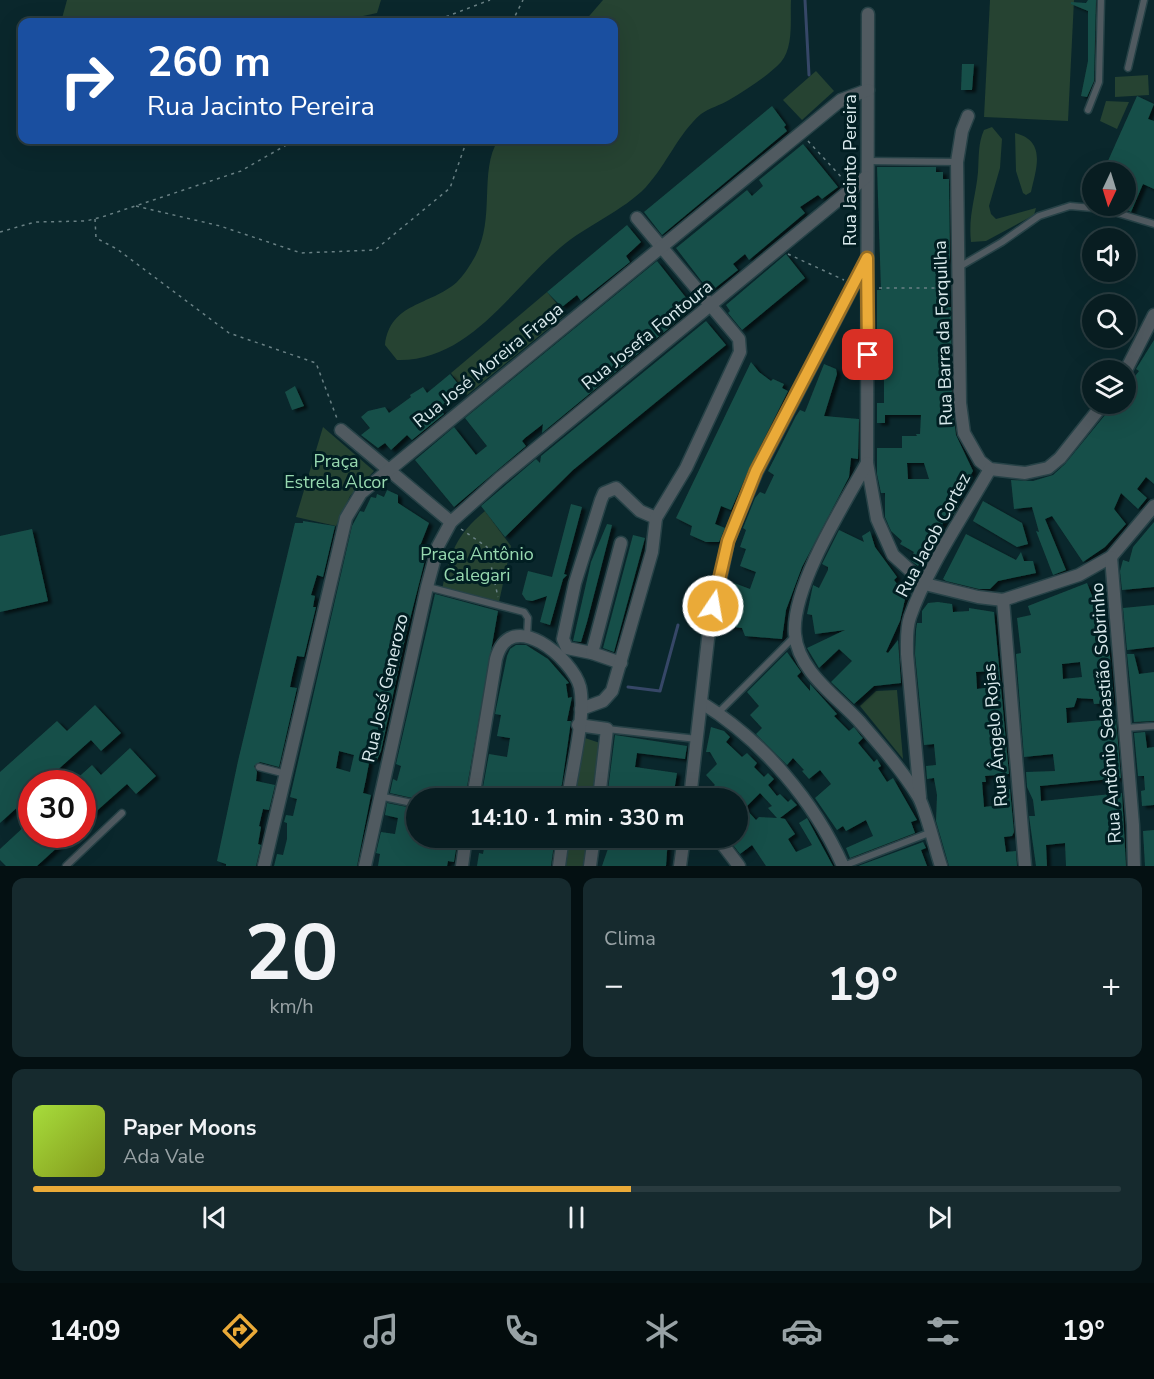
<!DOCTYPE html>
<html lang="pt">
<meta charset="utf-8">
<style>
:root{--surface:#081d21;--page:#162a2e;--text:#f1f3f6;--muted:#98a2a5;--line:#293b3f;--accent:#eaaa38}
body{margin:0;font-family:"Nunito Sans",sans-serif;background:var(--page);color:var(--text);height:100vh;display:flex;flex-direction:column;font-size:22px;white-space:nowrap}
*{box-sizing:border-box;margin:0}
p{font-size:20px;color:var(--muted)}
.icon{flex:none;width:33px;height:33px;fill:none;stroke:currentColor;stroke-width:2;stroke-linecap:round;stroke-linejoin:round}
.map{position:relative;height:866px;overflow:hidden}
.panel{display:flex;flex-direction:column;gap:12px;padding:12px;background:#041012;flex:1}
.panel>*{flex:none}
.banner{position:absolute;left:18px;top:18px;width:600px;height:126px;border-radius:12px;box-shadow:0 6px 24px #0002,0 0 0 2px var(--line);background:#1a4fa0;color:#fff;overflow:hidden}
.needle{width:39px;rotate:184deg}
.tools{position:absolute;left:1082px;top:162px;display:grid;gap:12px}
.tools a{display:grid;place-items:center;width:54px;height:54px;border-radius:50%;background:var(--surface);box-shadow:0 6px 24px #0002,0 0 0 2px var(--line);font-size:30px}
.speed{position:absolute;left:18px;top:770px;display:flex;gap:12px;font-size:30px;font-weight:700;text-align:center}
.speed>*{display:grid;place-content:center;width:78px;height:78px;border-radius:50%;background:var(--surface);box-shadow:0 6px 24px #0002,0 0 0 2px var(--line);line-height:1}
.speed .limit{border:9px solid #d22;background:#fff;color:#111}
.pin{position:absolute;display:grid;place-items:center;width:51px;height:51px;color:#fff;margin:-26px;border-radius:12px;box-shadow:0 3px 9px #0006}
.me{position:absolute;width:66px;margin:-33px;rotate:12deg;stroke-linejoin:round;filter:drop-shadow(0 0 4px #0008)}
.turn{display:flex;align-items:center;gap:21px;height:126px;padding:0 30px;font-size:27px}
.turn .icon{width:78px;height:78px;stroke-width:2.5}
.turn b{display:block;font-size:42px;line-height:51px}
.big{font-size:45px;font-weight:700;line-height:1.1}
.panel .widget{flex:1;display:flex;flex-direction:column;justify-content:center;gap:9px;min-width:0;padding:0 21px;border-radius:12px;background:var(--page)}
.panel .dial{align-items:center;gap:0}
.dial b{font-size:78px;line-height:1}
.song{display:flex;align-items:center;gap:18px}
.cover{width:72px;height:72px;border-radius:9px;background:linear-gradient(135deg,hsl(80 70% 55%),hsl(70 70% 35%))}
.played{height:6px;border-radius:3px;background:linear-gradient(90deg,var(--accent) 55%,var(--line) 55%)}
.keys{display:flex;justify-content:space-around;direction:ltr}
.heat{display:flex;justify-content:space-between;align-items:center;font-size:33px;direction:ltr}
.panel .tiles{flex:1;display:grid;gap:12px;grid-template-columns:1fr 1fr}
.widget:last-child{grid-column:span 2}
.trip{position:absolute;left:406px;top:788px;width:342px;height:60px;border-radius:30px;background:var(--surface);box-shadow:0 6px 24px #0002,0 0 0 2px var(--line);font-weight:700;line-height:60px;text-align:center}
.dock{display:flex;height:96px;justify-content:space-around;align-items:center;background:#030c0d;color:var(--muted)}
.dock .icon{width:42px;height:42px}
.dock .current{color:var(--accent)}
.dock b{font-size:27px;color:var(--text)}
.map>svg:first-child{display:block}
.green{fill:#264332}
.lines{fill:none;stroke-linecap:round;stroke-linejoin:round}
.stream{stroke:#364767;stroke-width:3}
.building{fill:#184f48;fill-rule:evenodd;filter:url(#shadow)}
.lane-casing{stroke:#274247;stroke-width:9}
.street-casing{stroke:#274247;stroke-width:15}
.path{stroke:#698084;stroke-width:1.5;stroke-dasharray:3 4.5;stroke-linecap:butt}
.lane{stroke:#505a60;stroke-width:6}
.street{stroke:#505a60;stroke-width:12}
.route-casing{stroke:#986e24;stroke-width:15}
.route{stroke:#eaaa38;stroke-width:10}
.labels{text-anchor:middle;stroke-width:6;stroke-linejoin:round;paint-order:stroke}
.street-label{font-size:18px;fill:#d9e9ec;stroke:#011e22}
.park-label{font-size:18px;fill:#97d9b0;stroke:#011e22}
</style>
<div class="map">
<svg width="1154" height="866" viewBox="0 0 1154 866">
<defs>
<filter id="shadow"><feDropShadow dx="4" dy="2.5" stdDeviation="1.5" flood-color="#0009"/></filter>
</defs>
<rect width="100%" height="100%" fill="#0a272c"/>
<g class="green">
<polygon points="67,0 381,0 377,13 335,22 61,22"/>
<path d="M603,0h188c-1,19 3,46 -10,62 -13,14 -35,28 -52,38 -8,5 -20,8 -28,14 -23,20 -34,50 -55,73 -23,24 -59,38 -85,60 -50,42 -92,115 -164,113l-12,-15c5,-43 45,-39 72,-63 6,-6 12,-15 16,-22 24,-39 5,-87 25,-120h116v-118h-30z"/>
<polygon points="990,0 1074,0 1068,121 984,117"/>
<polygon points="816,71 834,91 802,120 783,100"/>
<polygon points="1148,75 1149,95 1115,97 1115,77"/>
<polygon points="1106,101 1129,102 1117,129 1100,121"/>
<path d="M992,127l10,12 -2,29 -11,38 2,8 5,5 40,-11 -2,7 -48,26 -15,1c-3,-26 5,-46 7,-70 1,-15 0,-29 6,-42z"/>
<path d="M1015,133c32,8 21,36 16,59l-5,3 -3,-2 -7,-22z"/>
<polygon points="547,292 566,314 467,395 451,373"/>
<polygon points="323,427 374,471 350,496 336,526 296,517"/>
<path d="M485,511l26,35 -12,56 -57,-13c8,-36 14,-54 43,-78z"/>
<polygon points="897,690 903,759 860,706 876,691"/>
<polygon points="582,737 600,743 593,798 573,798"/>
<polygon points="568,837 588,837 584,866 564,866"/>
</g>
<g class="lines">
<g class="stream">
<polyline points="805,0 809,75"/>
<polyline points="628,687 660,691 678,625"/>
</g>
</g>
<g class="building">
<polygon points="1088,0 1096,0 1094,81 1087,97 1081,96 1088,61 1088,11 1071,4 1071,2 1086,3"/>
<polygon points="962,64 974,64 972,90 961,90"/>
<polygon points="1137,96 1154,104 1148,119 1154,121 1154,189 1143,184 1131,212 1125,209 1125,172 1103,172"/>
<polygon points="772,106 786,125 784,127 787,131 662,235 644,212"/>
<polygon points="803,144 838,187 822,199 818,195 800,207 805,213 749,260 745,254 733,264 738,270 714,289 710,284 706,287 676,248 747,190 752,196 763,186 759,180"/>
<path d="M877,167h59v5h7v7h6l1,81h-5l1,29h2v18h3l1,96 4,32 17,36 -14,24 -2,7 3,1 -6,11 -4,-3 -2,3 -16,29 4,2 -8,13 -4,-3 -6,11 -8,-6 4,-8 -14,-8 2,-3 -11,-10 -6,-14v-24h-4l-4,-19v-26h25v-12h15l-1,-2h4l1,-19h-36v8h-8v-20h7v-30h-7v-83h4zM907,463h17l5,16h-21z"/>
<polygon points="627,225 641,242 626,256 630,262 581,301 577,295 562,307 547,292"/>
<polygon points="786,254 805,278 742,330 728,313 730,311 726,305"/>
<polygon points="657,261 691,304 691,310 542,433 543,424 525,438 522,441 526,446 454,507 415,460 454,427 476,455 487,446 465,418"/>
<polygon points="706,321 726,345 573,470 505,537 481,506 536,459 540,463 541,456"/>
<polygon points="1154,340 1154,484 1146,477 1137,489 1147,498 1138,509 1121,493 1114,509 1126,524 1105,547 1083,562 1052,516 1045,519 1066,570 1053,575 1036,531 1039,532 1032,507 1014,509 1011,480 1033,481 1053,475 1065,464 1114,404 1125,404 1125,389 1139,371 1136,369"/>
<polygon points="751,362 759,372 771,381 773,379 784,384 782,388 788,391 750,467 731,510 721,506 715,524 725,528 719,542 706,542 690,535 692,526 676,518"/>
<polygon points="824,364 836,369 837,374 824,416 859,419 858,459 851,458 849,477 802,567 786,610 782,639 745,636 742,628 726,626 727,607 724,607 734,583 750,589 756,572 740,566 746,549 740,547 746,530 743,528 755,498 760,492 765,494 774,475 768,471 796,416 800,410 805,412"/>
<polygon points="450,374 463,390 439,408 444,414 412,440 407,435 391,450 385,443 378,448 361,435 370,428 361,417 368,411 385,407 389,413 411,397 410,395 423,387 427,393"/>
<polygon points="295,386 304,406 292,410 285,392"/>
<path d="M387,490l11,5v8l31,20 -9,23 8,2 -23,91 -24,112 -4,9 -7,-2 -4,21 -3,14 8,2 -14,71h-83l3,-12 6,1 4,-16v-16l-3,-1 2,-7 7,1 4,-17 -7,-2 62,-271 8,-15 4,1 7,-15 5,1 1,-4 7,3zM339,751l15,4 -4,17 -14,-4z"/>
<polygon points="983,501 1022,523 1028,544 1017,547 973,521"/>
<polygon points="571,504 582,507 564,574 567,575 563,579 550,625 540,622 547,596 532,601 526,600 522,594 528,571 552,577"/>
<polygon points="303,521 335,526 323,577 317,575 311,595 315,596 313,607 316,607 304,657 297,656 292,677 290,687 297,688 279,767 260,762 254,766 257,772 256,781 275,785 269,810 263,809 259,826 261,827 258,844 261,845 256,866 226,866 226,864 217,861 238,761 295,523 303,523"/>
<polygon points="1154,522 1154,587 1122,590 1120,571 1123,560 1129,562 1133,547"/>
<polygon points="607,524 612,525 587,622 581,642 573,641 591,562"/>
<polygon points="32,529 48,601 0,612 0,536"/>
<polygon points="839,530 864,542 862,536 870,531 875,547 897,577 894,580 906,595 900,621 886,652 888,653 898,640 901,683 874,686 854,704 831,682 852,661 839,649 819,668 807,648 845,630 815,634 812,615 807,614 813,585 819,588 828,570 828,567 822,564"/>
<polygon points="966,534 1016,560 1021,552 1024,561 1033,561 1036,573 998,581 990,589 979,589 946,581 943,579"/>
<polygon points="633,535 645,538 614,652 603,648"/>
<path d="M1087,583l14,36h6l1,10 -10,1 2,16 9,-1 5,58 -20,1 -1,-5 -16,-1 -3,9 -8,1 1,15 49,-4 5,59 -81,8 1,15 81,-8 4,73h-60l-1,-23 -19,2 1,21h-11l-7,-50h6l-2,-16 -6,-13 -1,-15 29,-1 -2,-17 -29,3 -8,-103 5,-1 -4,-35 14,-3 -3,-9zM1080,662l2,15 -19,2 -1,-15z"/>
<polygon points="435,594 498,611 465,798 417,799 390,793 393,779 397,781 401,766 396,764"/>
<path d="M938,602l14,2 1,8 16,-1v-3l25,4 15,162 -24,2 1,6h-4l2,25 16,-2 -2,-14 12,-2 4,43 -2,4 -8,1 2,15 10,-1 1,15h-68l-13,-45 1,-26 -3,-17 -7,1 -1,-13 10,-1 -2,-21 -10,1 -9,-91 1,-24 1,-7h5v-12l6,-8zM990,671l2,16 -15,2 -1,-17z"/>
<polygon points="1154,605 1154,647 1127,650 1123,608"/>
<polygon points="516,645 526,645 548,659 569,683 566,684 568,698 572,697 567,721 571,721 562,784 558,796 553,795 553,798 537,798 538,793 520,791 519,798 485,798 486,788 483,787 489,754 507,757 510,738 497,736 501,715 495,714 507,656 510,649"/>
<polygon points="787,652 801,672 797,676 810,691 810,684 837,714 834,716 849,731 854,727 861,736 863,738 858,743 874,762 877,759 881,766 878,768 887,782 893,778 917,820 911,822 915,833 850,858 846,848 873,836 866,820 846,831 843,826 837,830 815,798 831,784 820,770 809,779 802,771 804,770 793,758 787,765 756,734 762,728 750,715 759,706 747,692"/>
<polygon points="1127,654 1134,654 1139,674 1154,672 1154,721 1134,722"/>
<polygon points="95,705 121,733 101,751 91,740 43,783 32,783 32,794 0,823 0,772 57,721 67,731"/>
<path d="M711,727l13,4 6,6 -4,5 16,15 5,-4 10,10 -3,4 10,10 4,-4 6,6 -6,6 9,11 3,-2 8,8 3,-3 6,6 -17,13 5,1 10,15 -7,5 8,13 16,-7 -13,-22 8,-5 26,48h-67l-14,-21 -12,9 -13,-17h11v-39h-39l16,-13 -9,-10 11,-11 -7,-12h-4zM760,793l12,13 -4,2 9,10 -18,-1 -3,3 -11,-12z"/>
<polygon points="1145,732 1147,748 1154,747 1154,805 1142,806 1141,791 1145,790 1144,776 1138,776 1134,733"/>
<polygon points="615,735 687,746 685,759 637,753 635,767 677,773 673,798 607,798"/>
<polygon points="130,748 156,776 136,794 127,784 82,824 82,783 72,783 92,765 101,775"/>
<polygon points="387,803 417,809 418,841 435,844 436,837 458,837 454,862 448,861 447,866 378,866 380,854 376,853 381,832 395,834 398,818 385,815"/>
<polygon points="27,824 32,834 72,834 37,866 6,866 0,860 0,849"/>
<polygon points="1154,830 1154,866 1145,866 1143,831"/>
<polygon points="486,837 555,837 551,866 477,866 479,853 483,854"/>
<polygon points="612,837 668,837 666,866 602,866"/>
<polygon points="923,842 926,848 921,850 927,866 858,866"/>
</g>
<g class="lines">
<defs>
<g id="lane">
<polyline points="1128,68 1144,0"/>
<polyline points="1088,110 1099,82 1101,0"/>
<polyline points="867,161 957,162"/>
<polyline points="959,267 1002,242 1039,216 1070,206 1104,209 1154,224"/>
<polyline points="428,587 524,612 528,618 527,636"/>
<polyline points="718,713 794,637"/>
<polyline points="1125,728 1154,726"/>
<polyline points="607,729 697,739"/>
<polyline points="259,767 286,774"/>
<polyline points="379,796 417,804"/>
<polyline points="66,866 122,813"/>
<polyline points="843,866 929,833"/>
</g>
<g id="street">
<polyline points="868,14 867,463 877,519 893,555 925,584 978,597 1003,600 1079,575 1111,557 1154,506"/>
<polyline points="968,116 962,131 957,162 960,403 964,433 980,461 990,469 1025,473 1048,468 1060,458 1103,404"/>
<polyline points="1125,372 1154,315"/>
<polyline points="341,430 451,522"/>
<path d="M867,463c-23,41 -76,125 -72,171 3,37 41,62 64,87 20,23 43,49 59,75 8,13 17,53 23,70"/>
<polyline points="1111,557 1133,825 1134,866"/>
<polyline points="1003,600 1025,866"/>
<polyline points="592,653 567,648 563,639 575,583 601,500 604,493 616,488 640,511 656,518"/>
<polyline points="621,663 592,653 621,543"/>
<path d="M702,703c61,38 112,98 141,163"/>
<polyline points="581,709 603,701 612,691 652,552 656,518 686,468 740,352 739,339 637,218"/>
<polyline points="578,725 607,729 599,798"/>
<path d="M920,797l-13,-143c0,-13 -1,-25 3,-37 16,-47 55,-104 80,-148"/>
<path d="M473,798l23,-139c14,-54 77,0 84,28 6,27 -8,82 -12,111"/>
<polyline points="690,798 708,639 728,541 757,471 867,259"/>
<polyline points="717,837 739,866"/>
<polyline points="264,866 346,518 361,493 841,100 868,90"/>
<polyline points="365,866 427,587 438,546 451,522 499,479 866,177"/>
<polyline points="462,866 466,837"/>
<polyline points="559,866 563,837"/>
<polyline points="590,866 594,837"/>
<polyline points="680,866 684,837"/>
</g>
</defs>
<use href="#lane" class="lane-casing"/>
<use href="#street" class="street-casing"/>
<g class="path">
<polyline points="432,22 490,0"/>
<polyline points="512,22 523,0"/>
<polyline points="808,141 843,179"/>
<polyline points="136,206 220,226 301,253 375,250 450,188 467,140"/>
<polyline points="95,219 96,238 117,249 229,333 316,363 338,421"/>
<polyline points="0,232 35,222 86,221 102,217 241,171 295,140"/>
<polyline points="788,254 844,280"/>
<polyline points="879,288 946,288"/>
<polyline points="461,529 487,547 498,597"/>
</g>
<use href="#lane" class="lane"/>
<use href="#street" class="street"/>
</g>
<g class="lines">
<defs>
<polyline id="route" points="713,606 728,541 756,471 867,258 868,355"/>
</defs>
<use href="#route" class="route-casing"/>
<use href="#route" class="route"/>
</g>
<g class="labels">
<g class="street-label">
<text transform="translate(850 170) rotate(-90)" y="6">Rua Jacinto Pereira</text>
<text transform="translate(943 333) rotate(-92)" y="6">Rua Barra da Forquilha</text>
<text transform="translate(647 335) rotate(-39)" y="6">Rua Josefa Fontoura</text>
<text transform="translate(488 365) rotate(-39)" y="6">Rua José Moreira Fraga</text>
<text transform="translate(933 535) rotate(-62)" y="6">Rua Jacob Cortez</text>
<text transform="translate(385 688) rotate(-77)" y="6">Rua José Generozo</text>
<text transform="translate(1106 713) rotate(-94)" y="6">Rua Antônio Sebastião Sobrinho</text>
<text transform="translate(995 735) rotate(-95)" y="6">Rua Ângelo Rojas</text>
</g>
<g class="park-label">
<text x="336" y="467">Praça<tspan x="336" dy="21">Estrela Alcor</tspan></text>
<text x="477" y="560">Praça Antônio<tspan x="477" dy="21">Calegari</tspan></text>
</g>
</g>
</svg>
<div class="tools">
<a><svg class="needle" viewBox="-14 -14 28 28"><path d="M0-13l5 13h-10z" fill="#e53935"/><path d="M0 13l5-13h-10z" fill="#98a2a5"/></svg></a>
<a><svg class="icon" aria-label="sound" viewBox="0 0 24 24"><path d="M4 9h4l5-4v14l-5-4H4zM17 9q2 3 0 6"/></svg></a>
<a><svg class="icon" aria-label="search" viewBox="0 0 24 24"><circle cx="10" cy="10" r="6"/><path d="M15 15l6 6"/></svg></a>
<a><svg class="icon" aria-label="layers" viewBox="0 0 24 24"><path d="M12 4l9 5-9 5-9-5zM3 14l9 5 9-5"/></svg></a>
</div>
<div class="speed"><div class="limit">30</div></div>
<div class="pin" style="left:868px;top:355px;background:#d93025"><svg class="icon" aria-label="arrive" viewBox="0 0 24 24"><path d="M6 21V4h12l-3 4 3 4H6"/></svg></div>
<svg class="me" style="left:713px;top:606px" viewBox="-20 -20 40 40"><circle r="17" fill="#eaaa38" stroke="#fff" stroke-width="3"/><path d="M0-11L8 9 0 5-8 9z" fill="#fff"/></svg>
<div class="trip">14:10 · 1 min · 330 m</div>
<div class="banner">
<div class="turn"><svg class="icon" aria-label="right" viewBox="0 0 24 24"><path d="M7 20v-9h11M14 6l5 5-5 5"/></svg><div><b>260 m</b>Rua Jacinto Pereira</div></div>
</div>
</div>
<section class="panel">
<div class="tiles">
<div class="widget dial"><b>20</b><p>km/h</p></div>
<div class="widget"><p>Clima</p>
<div class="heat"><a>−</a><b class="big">19°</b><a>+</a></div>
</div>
<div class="widget">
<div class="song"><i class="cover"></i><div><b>Paper Moons</b><p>Ada Vale</p></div></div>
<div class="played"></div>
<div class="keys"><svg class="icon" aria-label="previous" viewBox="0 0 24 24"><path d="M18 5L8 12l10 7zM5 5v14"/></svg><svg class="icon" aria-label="pause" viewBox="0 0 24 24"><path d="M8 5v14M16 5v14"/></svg><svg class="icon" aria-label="next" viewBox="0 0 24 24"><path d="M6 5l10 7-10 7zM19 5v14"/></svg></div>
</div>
</div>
</section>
<nav class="dock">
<b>14:09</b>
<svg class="icon current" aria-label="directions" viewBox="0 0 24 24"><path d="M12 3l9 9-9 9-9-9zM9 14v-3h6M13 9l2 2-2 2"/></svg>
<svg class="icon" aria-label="music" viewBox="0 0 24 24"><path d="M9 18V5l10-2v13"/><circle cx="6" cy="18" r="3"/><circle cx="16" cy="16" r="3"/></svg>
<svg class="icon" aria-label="phone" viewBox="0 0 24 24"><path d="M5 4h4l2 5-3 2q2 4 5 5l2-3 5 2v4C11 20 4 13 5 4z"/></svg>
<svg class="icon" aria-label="climate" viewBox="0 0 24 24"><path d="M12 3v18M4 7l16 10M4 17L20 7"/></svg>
<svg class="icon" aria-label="car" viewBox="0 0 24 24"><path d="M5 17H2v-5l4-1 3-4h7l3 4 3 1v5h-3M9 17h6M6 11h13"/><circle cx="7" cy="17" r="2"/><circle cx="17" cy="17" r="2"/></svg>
<svg class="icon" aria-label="filters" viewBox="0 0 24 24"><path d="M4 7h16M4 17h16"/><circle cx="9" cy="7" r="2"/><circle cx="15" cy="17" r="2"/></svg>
<b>19°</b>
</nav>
